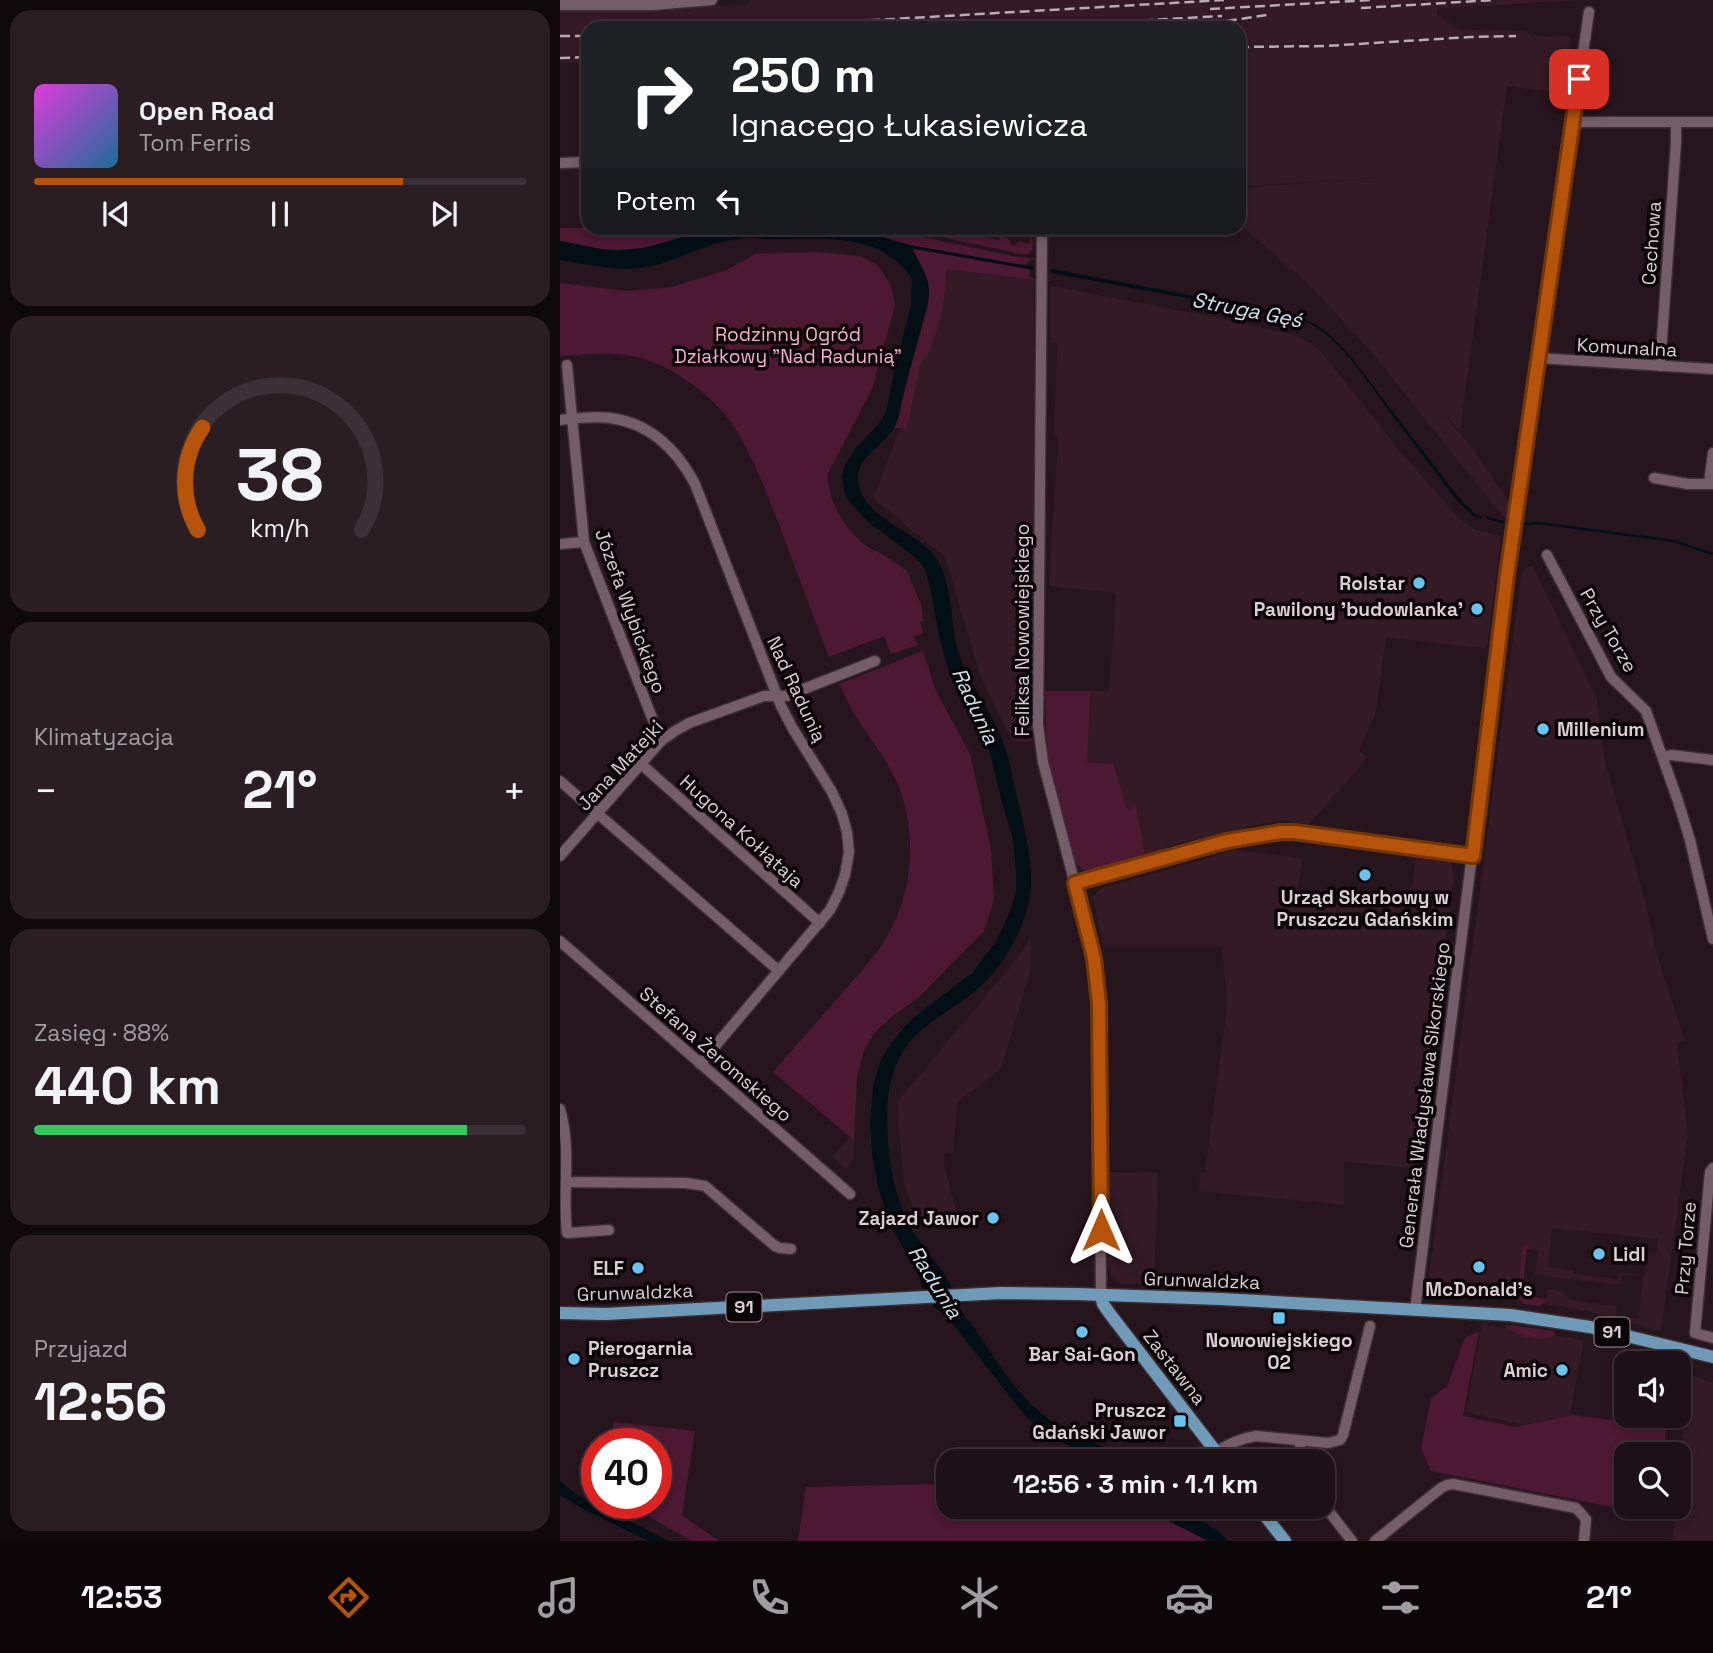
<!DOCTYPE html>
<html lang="pl">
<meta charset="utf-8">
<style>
:root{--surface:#1d1016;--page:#2a1e23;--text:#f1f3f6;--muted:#a09da1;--line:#3b3035;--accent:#b45309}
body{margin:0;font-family:"Space Grotesk",sans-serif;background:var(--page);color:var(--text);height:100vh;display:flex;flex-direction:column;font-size:26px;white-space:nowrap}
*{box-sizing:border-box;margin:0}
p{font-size:23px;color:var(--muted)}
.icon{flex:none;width:38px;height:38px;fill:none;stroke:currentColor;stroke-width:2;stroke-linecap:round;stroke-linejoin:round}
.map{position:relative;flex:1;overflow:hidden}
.panel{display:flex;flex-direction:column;gap:10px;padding:10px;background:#10090c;width:560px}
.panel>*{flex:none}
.top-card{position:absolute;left:21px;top:21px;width:665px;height:214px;border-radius:21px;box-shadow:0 4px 10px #0003,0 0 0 2px var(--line);background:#202124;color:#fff;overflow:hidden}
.controls{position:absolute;left:1054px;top:1351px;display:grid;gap:14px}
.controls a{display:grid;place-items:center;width:77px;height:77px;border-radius:14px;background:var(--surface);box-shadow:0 4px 10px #0003,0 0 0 2px var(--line);font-size:35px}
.speed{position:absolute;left:21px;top:1428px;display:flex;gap:14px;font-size:35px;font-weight:700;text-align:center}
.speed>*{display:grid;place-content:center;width:91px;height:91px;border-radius:50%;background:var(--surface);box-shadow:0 4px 10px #0003,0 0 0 2px var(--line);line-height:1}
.speed .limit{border:10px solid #d22;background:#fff;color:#111}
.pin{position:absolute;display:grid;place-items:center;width:60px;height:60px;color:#fff;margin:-30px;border-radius:14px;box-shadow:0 4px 10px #0006}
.me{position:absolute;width:77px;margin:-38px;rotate:0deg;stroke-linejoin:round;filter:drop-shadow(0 0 5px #0008)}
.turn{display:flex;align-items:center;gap:24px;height:147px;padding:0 35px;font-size:32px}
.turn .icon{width:91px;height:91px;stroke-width:2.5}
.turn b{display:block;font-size:49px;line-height:60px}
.then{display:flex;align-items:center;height:66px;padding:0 35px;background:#0003;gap:14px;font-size:26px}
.big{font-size:52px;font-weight:700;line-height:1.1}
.panel .card{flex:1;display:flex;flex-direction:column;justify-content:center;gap:10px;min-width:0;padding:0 24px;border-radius:21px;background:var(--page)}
.panel .dial{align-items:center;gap:0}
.dial svg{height:182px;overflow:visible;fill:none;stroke:var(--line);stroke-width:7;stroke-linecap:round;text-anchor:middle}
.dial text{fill:var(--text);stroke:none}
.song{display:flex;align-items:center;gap:21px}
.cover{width:84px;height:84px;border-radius:10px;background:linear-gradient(135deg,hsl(300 70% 55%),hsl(200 70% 35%))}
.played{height:7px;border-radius:4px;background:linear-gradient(90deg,var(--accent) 75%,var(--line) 75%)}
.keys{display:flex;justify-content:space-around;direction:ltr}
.heat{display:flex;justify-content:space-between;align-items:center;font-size:38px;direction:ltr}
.charge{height:10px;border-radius:5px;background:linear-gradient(90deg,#34c759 88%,var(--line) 0)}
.trip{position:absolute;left:376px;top:1449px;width:399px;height:70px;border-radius:21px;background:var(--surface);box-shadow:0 4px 10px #0003,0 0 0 2px var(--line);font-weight:700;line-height:70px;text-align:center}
.tabs{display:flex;height:112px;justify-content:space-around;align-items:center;background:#0c0609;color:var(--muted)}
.tabs .icon{width:49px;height:49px}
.tabs .active{color:var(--accent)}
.tabs b{font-size:32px;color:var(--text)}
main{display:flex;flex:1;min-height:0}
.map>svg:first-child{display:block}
.built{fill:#331a25;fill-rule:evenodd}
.green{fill:#4d1832}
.water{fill:#030f16}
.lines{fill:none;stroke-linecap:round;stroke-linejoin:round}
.stream{stroke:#030f16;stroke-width:2.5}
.minor-casing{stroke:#3c2f34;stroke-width:13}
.major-casing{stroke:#3c2f34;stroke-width:15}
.minor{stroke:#745d66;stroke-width:10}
.major{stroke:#6f9bb8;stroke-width:12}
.rail{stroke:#b9abb1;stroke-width:2.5;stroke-dasharray:10 5;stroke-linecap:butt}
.route-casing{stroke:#753606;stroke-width:18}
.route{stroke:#b45309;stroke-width:12}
.poi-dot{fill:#66c4ef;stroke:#0b0407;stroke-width:2.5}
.labels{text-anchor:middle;stroke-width:7;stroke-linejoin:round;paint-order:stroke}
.shield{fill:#0b0407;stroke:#9d9196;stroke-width:2}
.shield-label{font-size:18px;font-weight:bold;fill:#dbced3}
.street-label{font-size:19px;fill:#dbced3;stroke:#0b0407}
.park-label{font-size:19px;fill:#f6b0cd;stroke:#0b0407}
.poi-label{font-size:19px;font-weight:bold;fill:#dbced3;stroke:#0b0407;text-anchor:end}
.water-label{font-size:21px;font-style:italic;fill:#cce3ef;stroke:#0b0407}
</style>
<main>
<section class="panel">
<div class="card">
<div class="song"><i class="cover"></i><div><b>Open Road</b><p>Tom Ferris</p></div></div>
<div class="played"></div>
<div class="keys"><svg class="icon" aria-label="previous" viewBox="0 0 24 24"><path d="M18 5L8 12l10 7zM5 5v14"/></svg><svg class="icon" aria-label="pause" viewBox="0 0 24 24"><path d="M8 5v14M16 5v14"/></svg><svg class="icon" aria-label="next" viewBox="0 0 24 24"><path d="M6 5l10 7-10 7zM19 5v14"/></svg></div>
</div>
<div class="card dial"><svg viewBox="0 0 100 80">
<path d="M14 69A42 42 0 1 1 86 69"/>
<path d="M14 69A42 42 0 0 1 16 24" stroke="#b45309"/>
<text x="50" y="56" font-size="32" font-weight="700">38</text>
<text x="50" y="72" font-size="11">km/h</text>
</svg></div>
<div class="card"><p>Klimatyzacja</p>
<div class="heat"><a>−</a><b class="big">21°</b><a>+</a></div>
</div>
<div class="card"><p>Zasięg · 88%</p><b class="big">440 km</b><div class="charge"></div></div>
<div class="card"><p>Przyjazd</p><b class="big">12:56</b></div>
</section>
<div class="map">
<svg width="1153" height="1541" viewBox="0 0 1153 1541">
<rect width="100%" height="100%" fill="#27151d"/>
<g class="built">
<polygon points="191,0 1019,0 877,9 877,15 898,29 966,31 971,36 1011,37 1006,72 997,73 997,82 1004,85 1003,93 947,86 900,431 881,410 915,452 951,505 949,524 810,350 745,281 679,224 679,188 828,177 686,186 679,57 679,28 28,28 28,63 0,64 0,9 187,5"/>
<polygon points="387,269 474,280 472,741 453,742 421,678 385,557 313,498 340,429 347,429 361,361 370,352 383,310"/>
<polygon points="491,286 655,317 729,334 751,343 763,354 839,450 900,519 916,530 941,536 927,649 826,637 816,712 799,750 808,758 749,824 725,821 703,823 613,845 585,856 537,870 523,870 512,858 487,751 485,691 549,691 556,593 489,586 498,436 494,435 497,344 491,343"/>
<path d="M972,565l65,134 8,62 38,132 15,65 27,83 -8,3 11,90 -27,197 -75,-20 -41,-7 -41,-5 -76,-2 -1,-4 95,-723zM992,1228l106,11 -2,15 -8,-1 -3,22 -25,-3 -1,7 -46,-5v-4l-25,-3zM967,1249l11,1 -3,25 85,10 2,-11 21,2 -4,42 -23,-2 1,-10 -46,-6 -9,-9 -14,-2 -2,10 -24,-3z"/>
<polygon points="674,850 742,858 738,890 850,902 856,857 891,862 894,876 855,1168 784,1162 784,1205 639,1191 640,1173 645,1172 667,1007 662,946 543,946 533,897 540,889"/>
<polygon points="471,938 471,969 441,1069 397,1102 393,1153 385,1152 384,1165 399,1222 361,1228 344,1183 337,1102 455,961"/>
<polygon points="290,1137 294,1140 295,1158 286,1169 272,1157"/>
<polygon points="548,1172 598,1173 594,1285 560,1283 552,1277 548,1266"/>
<polygon points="922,1324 1024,1340 1010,1415 963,1425 906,1412"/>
<polygon points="1129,1375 1153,1382 1153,1541 1112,1541 1116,1507 1118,1507 1118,1481"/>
</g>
<g class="green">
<path d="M0,228h26l86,6 26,-6h18c-32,6 -63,22 -96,22 -20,1 -41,-6 -60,-9z"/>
<polygon points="293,228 321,228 452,256 475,259 475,260 470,260 467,264 457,264 349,245"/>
<polygon points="339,228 376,228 439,240 441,229 453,246 460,241 469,244 471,236 462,228 472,228 473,248 469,254 461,254"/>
<path d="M355,249l115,20 -1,7 5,3v1l-87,-11 -4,41 -13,42 -9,10 -14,67 -12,-1 34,-130c1,-17 -6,-33 -17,-47z"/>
<path d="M256,252l43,4 17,8 10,13 6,12 3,17 -23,83 -45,86c2,9 3,19 6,27 7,17 26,44 44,49l30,20 15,36 1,14 -3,1 3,11 -9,4 4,8 -27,9 -7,-18 -55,21c-16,-42 -32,-83 -47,-125 -15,-37 -35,-95 -62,-123 -15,-17 -44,-38 -65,-46 -28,-13 -65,-9 -95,-7v-73l67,8 45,-4 55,-17 28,-16z"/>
<path d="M363,651l13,40 34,63 21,95 3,51 -10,31 -65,66 -25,18 -18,16 -12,19 -7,27 -3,63 -81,-68c21,-24 42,-48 63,-72 16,-19 34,-37 47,-57 29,-44 35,-104 17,-153 -11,-29 -31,-52 -47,-78 -5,-9 -9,-19 -14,-28z"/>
<polygon points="485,691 529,691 530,698 527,762 553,764 567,809 576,807 585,856 537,870 523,870 512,858 487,751"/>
<polygon points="964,1246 969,1246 970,1249 967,1249 962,1296 986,1299 980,1306 963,1304 962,1301 959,1300 958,1297 962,1248"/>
<path d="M950,1325l44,6 1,4c-15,8 -37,2 -51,-9z"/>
<polygon points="919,1332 903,1416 956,1427 1012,1415 1106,1426 1104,1454 1066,1454 1066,1507 1098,1507 1098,1516 871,1471 861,1449 871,1398 887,1386 905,1338"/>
<polygon points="54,1422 135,1431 122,1515 159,1541 132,1541 65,1503 96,1503 96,1444 51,1444"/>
<path d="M388,1484v23h202c15,17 40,22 58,34h-410l8,-54z"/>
</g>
<g class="water">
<path d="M156,228h137l56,17 119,21h6v4l-119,-21 -2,1c11,24 20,29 14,58 -8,28 -16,56 -23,84 -3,11 -4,24 -9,34 -8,17 -37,30 -37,51 1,42 58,52 78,81 17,24 14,68 23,96 5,18 15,31 24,47 6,11 12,24 18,36 7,16 10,34 14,51 7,31 17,65 16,97 -1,36 -28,84 -56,106 -25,21 -57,34 -74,64 -15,27 -15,56 -13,85 1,28 10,66 24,90 4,6 9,12 14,19 7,11 17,21 23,33 7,15 9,30 22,41 22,32 45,73 78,96 25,17 55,27 82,42h-32l-54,-28 -11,-8 -10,-11 -75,-95 -16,-13 -9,-15 -7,-19 -25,-44 -14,-41 -6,-34 -2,-29 3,-36 7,-26 8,-14 17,-22 12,-11 55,-42 25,-33 13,-28 6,-20v-22l-4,-36 -8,-24 -14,-57 -12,-28 -30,-56 -8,-29 -10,-53 -5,-18 -5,-7 -14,-12 -38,-28 -20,-22 -4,-10 -2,-13 3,-12 11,-17 23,-24 7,-12 13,-61 12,-45 1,-27c-32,-50 -97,-39 -147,-40 -44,-8 -82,23 -125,29 -26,3 -55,-4 -80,-8v-19c19,3 40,10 60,9 33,0 64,-16 96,-22z"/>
<path d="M492,269l232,44c33,8 45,19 67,44l108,141 16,16 7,2 -1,3 -8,-3 -15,-14c-23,-30 -46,-61 -69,-91 -23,-31 -51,-78 -89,-92l-249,-46z"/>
<polygon points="0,1481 17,1495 109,1541 88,1541 21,1508 0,1495"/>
<polygon points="590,1507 619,1507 658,1531 668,1541 648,1541 600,1516"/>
</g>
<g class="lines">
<g class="stream">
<polyline points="928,518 943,522"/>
<polyline points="964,524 979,523 1114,541 1153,554"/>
</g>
<defs>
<g id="minor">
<polyline points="0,5 93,5 152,0"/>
<polyline points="1013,122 1153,122"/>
<polyline points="0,163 28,162"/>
<polyline points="482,228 478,725 483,762 533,953 539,1004 541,1295"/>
<polyline points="978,358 1153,369"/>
<polyline points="7,365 24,542 101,741"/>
<polyline points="1100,366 1116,143 1116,123"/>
<path d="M0,420c17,-2 33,-4 50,-2 40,5 67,32 85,66l86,222 12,23 39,63 10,22 5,18 2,20 -4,23 -6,17 -9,18 -130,154"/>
<polyline points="1094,478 1128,484 1153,484"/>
<polyline points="1149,483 1153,453"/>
<polyline points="0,544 24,542"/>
<polyline points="987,555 1051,677 1086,711 1118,801 1130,840 1153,939"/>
<polyline points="1103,757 1111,755 1153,760"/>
<polyline points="81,764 260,923"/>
<polyline points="0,781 219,971"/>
<polyline points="0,856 101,741 115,731 129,723 204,696 226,696 315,661"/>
<polyline points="515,883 667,841 721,832 734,832 913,856"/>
<polyline points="0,941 290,1194"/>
<path d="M0,1109c12,42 2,82 7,124l42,-3"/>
<polyline points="1153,1168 1150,1172 1135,1333 1153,1338"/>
<polyline points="6,1182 126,1183 145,1186 215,1246 220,1248 231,1249"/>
<polyline points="855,1310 947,575 1029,12"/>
<polyline points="740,1441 740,1461"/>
<path d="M656,1452c11,-7 26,-14 40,-16l72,7 12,-3 3,-5 27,-109"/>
<polyline points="763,1504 792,1541"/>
<polyline points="815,1541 881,1488 887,1485 893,1484 1016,1508 1026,1519 1024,1541"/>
</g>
<g id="major">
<polyline points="541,1295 543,1304 550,1314 663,1461"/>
<polyline points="0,1313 46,1314 441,1293 517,1294 661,1299 950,1315 1030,1327 1153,1357"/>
<polyline points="698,1507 725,1541"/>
</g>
</defs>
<use href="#minor" class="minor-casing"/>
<use href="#major" class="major-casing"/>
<use href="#minor" class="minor"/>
<use href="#major" class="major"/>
<g class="rail">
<polyline points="801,8 934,0"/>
<polyline points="650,9 811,0"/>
<polyline points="652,23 707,15"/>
<polyline points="70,28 298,21 664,0"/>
<polyline points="448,28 662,16"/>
<polyline points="0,36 28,36"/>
<polyline points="679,47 765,46 910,37 956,36"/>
<polyline points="0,58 28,57"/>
</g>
</g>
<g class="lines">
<defs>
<polyline id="route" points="541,1230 539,1004 534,958 515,883 667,841 721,832 734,832 913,856 947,575 1019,79"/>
</defs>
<use href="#route" class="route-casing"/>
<use href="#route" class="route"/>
</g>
<g class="poi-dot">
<circle cx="859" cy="583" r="7"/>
<circle cx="917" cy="609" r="7"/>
<circle cx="983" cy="729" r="7"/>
<circle cx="805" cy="875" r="7"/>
<circle cx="433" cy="1218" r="7"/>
<circle cx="1039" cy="1254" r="7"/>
<circle cx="919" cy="1267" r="7"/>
<circle cx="78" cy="1268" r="7"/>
<rect x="712" y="1311" width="14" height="14" rx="3.5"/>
<circle cx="522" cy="1332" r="7"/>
<circle cx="14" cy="1359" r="7"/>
<circle cx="1002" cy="1370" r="7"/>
<rect x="613" y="1414" width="14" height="14" rx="3.5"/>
</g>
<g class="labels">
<g class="shield">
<rect x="166.5" y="1292.5" width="35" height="29" rx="5"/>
<rect x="1034.5" y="1317.5" width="35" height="29" rx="5"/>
</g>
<g class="shield-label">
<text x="184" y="1313">91</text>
<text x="1052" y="1338">91</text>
</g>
<g class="street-label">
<text transform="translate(1091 243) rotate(-86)" y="7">Cechowa</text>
<text transform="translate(1067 347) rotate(3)" y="7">Komunalna</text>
<text transform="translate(71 611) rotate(70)" y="7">Józefa Wybickiego</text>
<text transform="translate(462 630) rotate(-90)" y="7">Feliksa Nowowiejskiego</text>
<text transform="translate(1049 630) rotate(60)" y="7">Przy Torze</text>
<text transform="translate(237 689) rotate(65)" y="7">Nad Radunią</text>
<text transform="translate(60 765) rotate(-47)" y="7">Jana Matejki</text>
<text transform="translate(182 831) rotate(42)" y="7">Hugona Kołłątaja</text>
<text transform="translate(156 1054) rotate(41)" y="7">Stefana Żeromskiego</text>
<text transform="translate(864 1095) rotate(-83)" y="7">Generała Władysława Sikorskiego</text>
<text transform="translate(1125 1248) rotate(-85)" y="7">Przy Torze</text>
<text transform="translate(642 1280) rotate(2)" y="7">Grunwaldzka</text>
<text transform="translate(75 1292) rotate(-2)" y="7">Grunwaldzka</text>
<text transform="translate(615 1367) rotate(52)" y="7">Zastawna</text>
</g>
<g class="park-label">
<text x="228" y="341">Rodzinny Ogród<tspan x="228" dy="22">Działkowy "Nad Radunią"</tspan></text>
</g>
<g class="poi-label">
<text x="845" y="590">Rolstar</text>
<text x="903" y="616">Pawilony 'budowlanka'</text>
<text x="997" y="736" text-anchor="start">Millenium</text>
<text x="805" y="904" text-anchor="middle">Urząd Skarbowy w<tspan x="805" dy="22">Pruszczu Gdańskim</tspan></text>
<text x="419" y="1225">Zajazd Jawor</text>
<text x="1053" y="1261" text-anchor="start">Lidl</text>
<text x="64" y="1275">ELF</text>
<text x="919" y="1296" text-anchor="middle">McDonald's</text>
<text x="719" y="1347" text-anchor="middle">Nowowiejskiego<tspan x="719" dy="22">02</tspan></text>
<text x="28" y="1355" text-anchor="start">Pierogarnia<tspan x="28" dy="22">Pruszcz</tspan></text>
<text x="522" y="1361" text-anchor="middle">Bar Sai-Gon</text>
<text x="988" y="1377">Amic</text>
<text x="606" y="1417">Pruszcz<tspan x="606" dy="22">Gdański Jawor</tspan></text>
</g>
<g class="water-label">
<text transform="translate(687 310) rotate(11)" y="7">Struga Gęś</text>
<text transform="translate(415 706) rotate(65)" y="7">Radunia</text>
<text transform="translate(375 1282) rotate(58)" y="7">Radunia</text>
</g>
</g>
</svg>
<div class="controls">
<a><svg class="icon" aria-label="sound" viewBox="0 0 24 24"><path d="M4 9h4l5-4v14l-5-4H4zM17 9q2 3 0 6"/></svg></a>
<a><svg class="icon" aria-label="search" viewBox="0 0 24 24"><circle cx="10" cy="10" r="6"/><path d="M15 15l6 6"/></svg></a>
</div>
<div class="speed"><div class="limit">40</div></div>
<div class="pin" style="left:1019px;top:79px;background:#d93025"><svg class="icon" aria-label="arrive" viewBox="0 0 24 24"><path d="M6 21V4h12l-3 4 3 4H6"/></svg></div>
<svg class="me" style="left:541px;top:1230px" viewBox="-20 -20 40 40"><path d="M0-17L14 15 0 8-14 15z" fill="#b45309" stroke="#fff" stroke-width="4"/></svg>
<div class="trip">12:56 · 3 min · 1.1 km</div>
<div class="top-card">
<div class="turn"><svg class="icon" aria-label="right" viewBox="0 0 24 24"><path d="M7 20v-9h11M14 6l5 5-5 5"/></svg><div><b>250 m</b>Ignacego Łukasiewicza</div></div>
<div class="then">Potem<svg class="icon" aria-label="left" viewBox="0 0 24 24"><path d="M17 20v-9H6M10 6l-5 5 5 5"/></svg></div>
</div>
</div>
</main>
<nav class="tabs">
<b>12:53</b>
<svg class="icon active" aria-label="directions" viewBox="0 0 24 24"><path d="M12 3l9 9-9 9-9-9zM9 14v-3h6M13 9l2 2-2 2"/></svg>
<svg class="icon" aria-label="music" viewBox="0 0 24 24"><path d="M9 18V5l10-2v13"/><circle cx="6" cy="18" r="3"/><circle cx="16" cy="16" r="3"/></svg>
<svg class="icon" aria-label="phone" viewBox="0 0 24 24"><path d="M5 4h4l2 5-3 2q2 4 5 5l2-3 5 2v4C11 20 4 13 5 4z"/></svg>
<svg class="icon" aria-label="climate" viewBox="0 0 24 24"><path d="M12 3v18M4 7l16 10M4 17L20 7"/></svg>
<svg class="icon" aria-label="car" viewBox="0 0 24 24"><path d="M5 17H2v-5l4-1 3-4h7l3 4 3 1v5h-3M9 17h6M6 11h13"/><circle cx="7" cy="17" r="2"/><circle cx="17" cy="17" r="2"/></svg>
<svg class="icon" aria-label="filters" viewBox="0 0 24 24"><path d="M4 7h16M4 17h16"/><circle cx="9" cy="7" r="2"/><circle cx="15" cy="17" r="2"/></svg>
<b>21°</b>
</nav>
